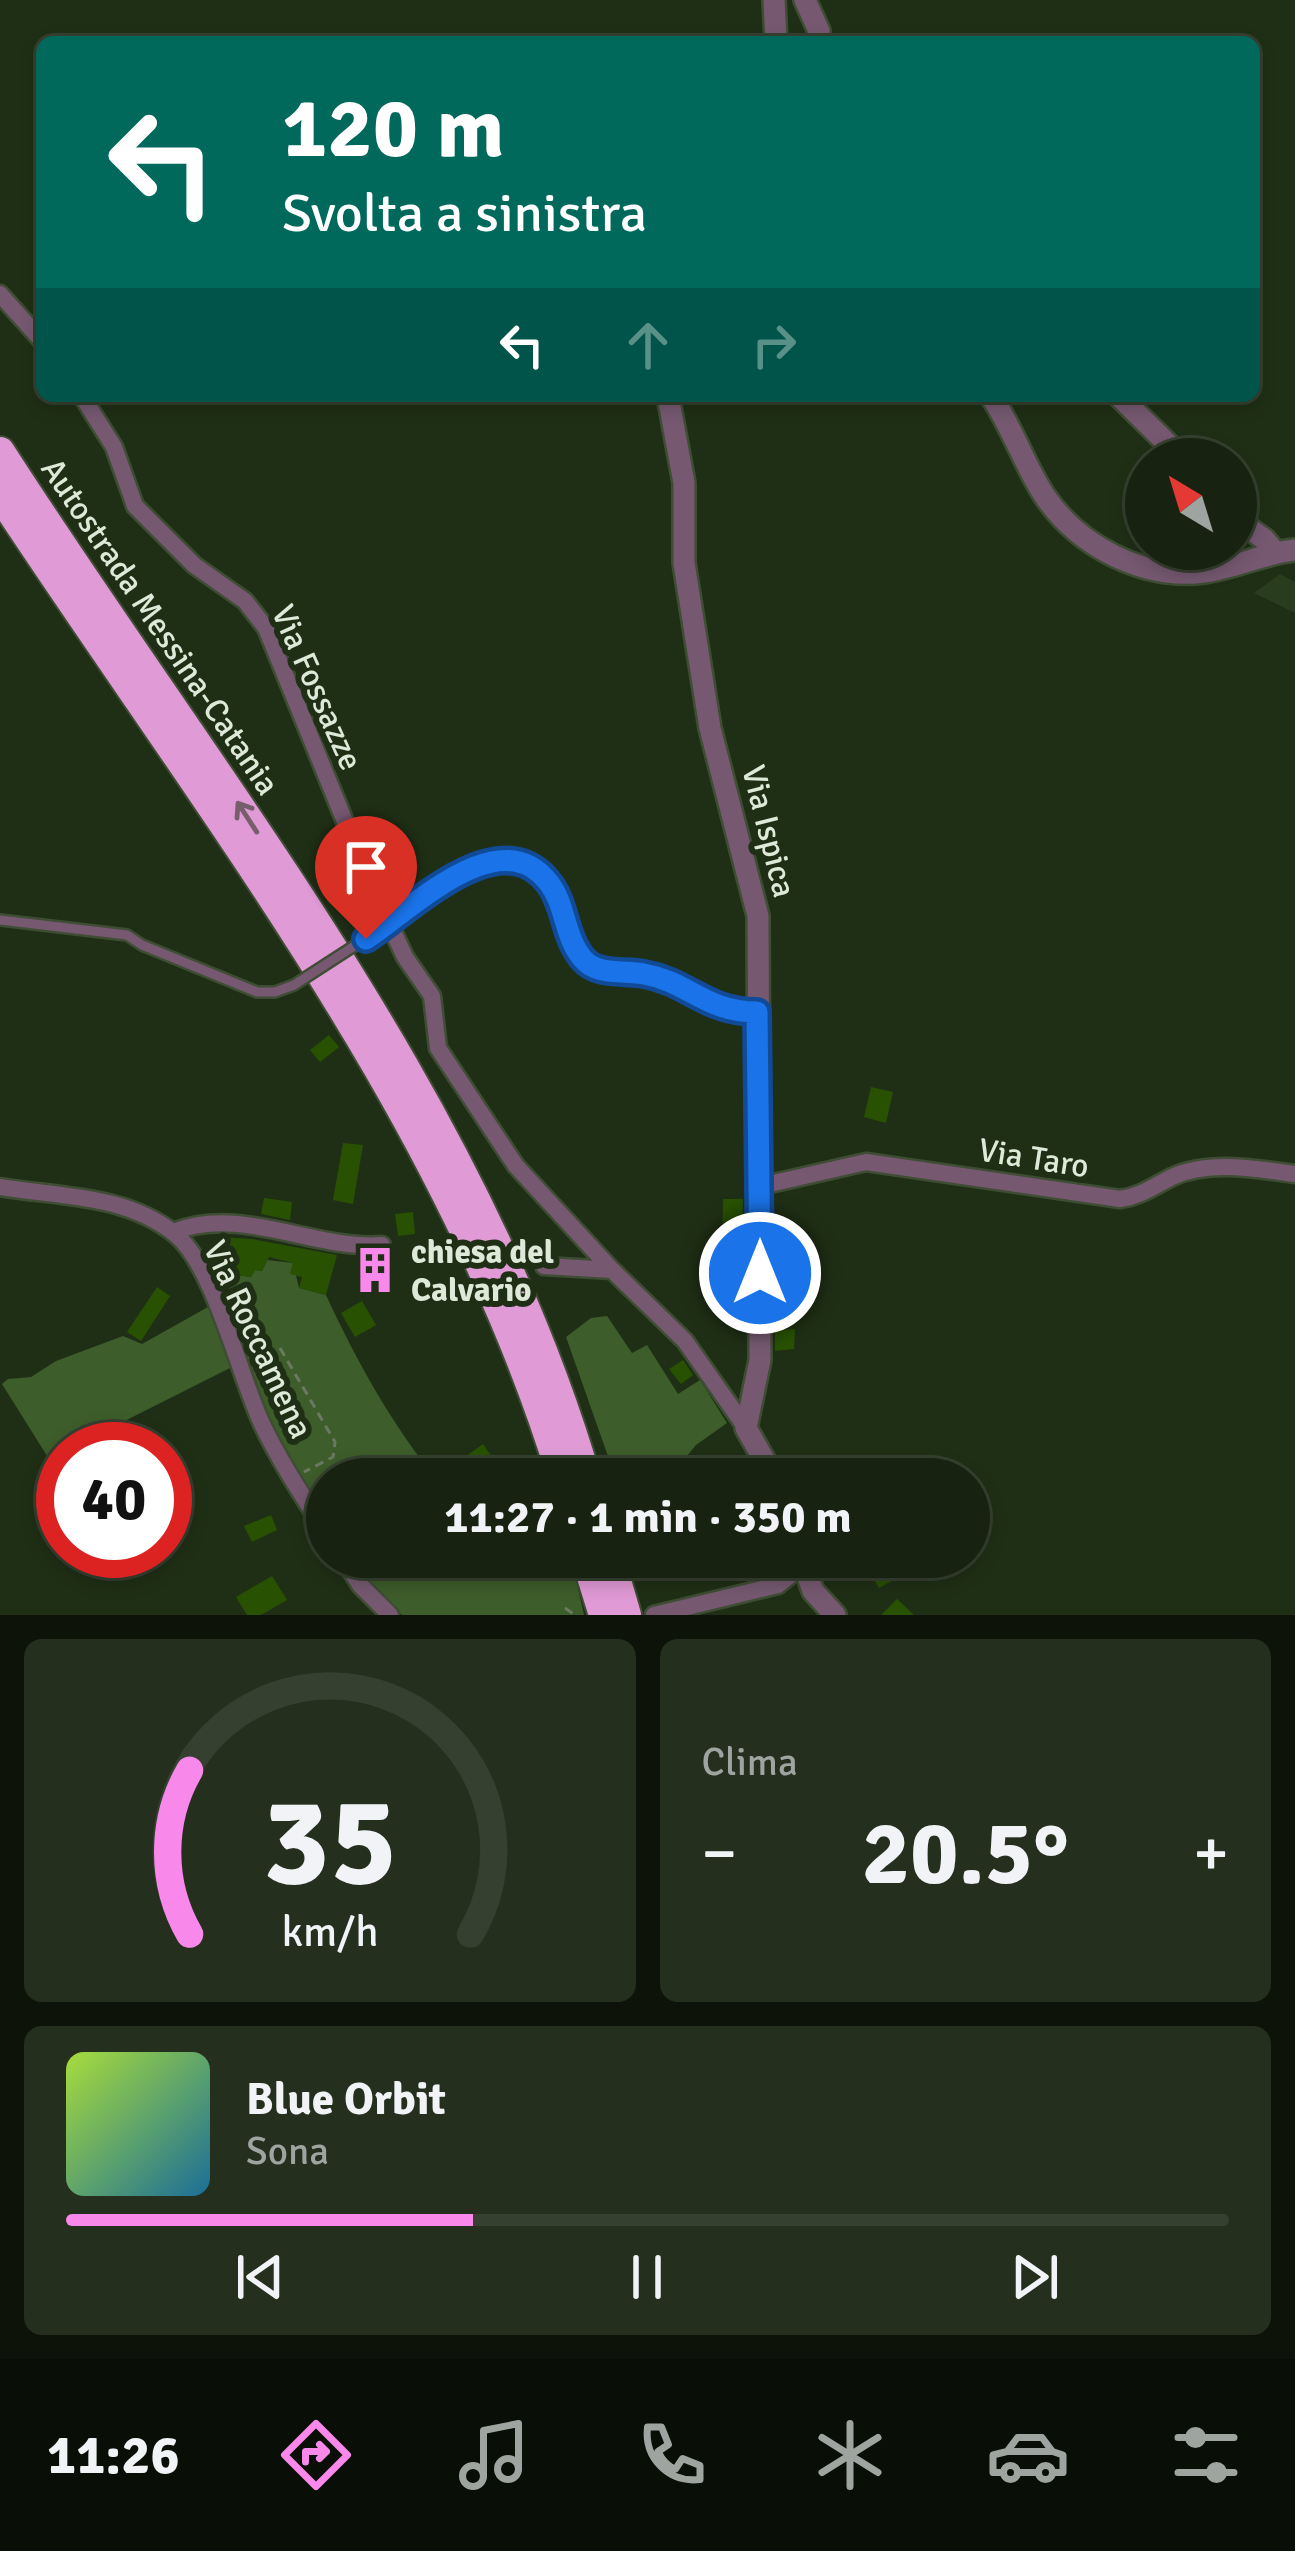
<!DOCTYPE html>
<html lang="it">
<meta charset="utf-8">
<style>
:root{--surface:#172310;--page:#242f1e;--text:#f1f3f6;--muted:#9ea49f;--line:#364030;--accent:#f888e9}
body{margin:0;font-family:Signika,sans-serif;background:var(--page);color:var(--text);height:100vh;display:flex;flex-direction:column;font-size:45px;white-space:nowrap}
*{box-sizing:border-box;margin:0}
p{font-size:39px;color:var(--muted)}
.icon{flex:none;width:66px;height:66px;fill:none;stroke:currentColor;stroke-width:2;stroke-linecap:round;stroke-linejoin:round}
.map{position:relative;height:1615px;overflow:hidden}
.details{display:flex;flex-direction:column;gap:24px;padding:24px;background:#0d1309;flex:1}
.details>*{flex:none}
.hud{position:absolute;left:36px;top:36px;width:1224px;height:366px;border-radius:18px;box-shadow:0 6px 18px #0003,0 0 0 3px var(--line);background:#00695c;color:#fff;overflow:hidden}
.needle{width:78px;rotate:322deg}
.fabs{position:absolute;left:1125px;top:438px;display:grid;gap:24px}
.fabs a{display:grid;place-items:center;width:132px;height:132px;border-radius:50%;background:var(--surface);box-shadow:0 6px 18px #0003,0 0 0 3px var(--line);font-size:60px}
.speed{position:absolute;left:36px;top:1422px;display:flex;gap:24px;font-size:60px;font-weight:700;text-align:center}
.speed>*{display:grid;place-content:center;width:156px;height:156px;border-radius:50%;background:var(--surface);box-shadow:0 6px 18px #0003,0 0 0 3px var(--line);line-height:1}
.speed .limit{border:18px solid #d22;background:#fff;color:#111}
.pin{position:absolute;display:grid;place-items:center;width:102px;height:102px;color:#fff;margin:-123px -51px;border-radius:50% 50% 50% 0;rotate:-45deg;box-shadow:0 0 12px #0007}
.pin .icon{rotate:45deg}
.me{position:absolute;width:132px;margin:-66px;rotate:0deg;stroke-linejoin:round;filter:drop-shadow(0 0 9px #0008)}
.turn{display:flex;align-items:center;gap:42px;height:252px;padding:0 48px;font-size:54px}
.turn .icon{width:156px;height:156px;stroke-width:2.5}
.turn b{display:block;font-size:84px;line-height:102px}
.lanes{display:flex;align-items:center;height:114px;padding:0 48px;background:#0003;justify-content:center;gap:60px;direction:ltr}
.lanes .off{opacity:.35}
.big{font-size:90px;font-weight:800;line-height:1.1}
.details .tile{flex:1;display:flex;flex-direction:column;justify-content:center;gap:18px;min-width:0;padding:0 42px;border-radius:18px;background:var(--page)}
.details .dial{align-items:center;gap:0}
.dial svg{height:312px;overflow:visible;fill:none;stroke:var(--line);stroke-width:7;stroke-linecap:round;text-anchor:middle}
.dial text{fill:var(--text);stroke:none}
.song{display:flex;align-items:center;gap:36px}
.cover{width:144px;height:144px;border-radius:18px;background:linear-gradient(135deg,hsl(80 70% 55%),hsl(200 70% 35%))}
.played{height:12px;border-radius:6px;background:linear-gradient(90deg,var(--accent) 35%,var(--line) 35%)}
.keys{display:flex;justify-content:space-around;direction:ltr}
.heat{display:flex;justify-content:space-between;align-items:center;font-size:66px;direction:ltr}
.details .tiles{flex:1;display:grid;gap:24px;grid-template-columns:1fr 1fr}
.tile:last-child{grid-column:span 2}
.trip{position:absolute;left:306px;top:1458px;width:684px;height:120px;border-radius:60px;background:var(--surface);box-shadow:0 6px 18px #0003,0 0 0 3px var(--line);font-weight:800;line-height:120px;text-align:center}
.tab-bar{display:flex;height:192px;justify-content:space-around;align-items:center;background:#090e06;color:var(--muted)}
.tab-bar .icon{width:84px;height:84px}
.tab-bar .on{color:var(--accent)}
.tab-bar b{font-size:54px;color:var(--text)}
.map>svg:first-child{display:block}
.built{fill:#293c1d}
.green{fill:#3d5d2a}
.building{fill:#285202}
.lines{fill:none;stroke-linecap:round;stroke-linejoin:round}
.service-casing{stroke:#3e4d34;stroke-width:14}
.minor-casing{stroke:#3e4d34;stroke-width:21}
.tertiary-casing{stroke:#3e4d34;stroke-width:26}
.motorway-casing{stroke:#3e4d34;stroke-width:34}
.path{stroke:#6b7963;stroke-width:3;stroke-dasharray:9 6;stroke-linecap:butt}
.service{stroke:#765971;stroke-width:9}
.minor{stroke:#765971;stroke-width:16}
.tertiary{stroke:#765971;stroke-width:21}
.motorway{stroke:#e09ad5;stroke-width:30}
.service-bridge-casing{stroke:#3e4d34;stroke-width:14;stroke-linecap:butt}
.service-bridge{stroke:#765971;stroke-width:9}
.oneway{stroke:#765f6b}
.route-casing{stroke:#114b97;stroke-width:30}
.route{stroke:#1a73e8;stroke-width:21}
.labels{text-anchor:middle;stroke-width:12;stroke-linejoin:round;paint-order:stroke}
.street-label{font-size:33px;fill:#dee9d9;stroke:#1f2f15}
.poi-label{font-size:33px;font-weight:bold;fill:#dee9d9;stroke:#1f2f15;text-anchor:start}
</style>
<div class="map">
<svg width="1295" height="1615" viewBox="0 0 1295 1615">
<rect width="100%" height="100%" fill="#1f2f15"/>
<polygon class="built" points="1280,574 1295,582 1295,613 1254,593"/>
<g class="green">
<path d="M267,1260l26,3 6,25 27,7c30,65 65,128 110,184h-109v39c-40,-59 -105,-171 -97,-244l21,3 4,-7 7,1z"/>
<polygon points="208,1307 234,1366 49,1459 2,1384 8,1379 31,1377 56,1361 123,1336 142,1344"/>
<polygon points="607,1316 632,1353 647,1345 678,1394 700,1380 727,1423 696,1445 668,1479 616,1479 566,1337 591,1318"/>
<polygon points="353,1557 571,1557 584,1615 402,1615 381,1599"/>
</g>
<g class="building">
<polygon points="329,1035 339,1047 320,1062 310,1050"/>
<polygon points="871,1087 893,1092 886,1123 864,1117"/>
<polygon points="343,1143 363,1145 353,1204 333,1200"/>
<polygon points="264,1198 292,1202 290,1220 261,1214"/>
<polygon points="723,1199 743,1199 742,1255 722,1255"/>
<polygon points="413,1212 415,1234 398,1236 395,1214"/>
<polygon points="219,1237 252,1239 337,1255 326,1295 299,1288 302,1277 290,1274 293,1263 269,1257 262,1271 255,1270 251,1277 230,1274 225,1290 214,1265"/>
<polygon points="384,1257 386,1282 367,1283 365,1258"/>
<polygon points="157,1287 170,1296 141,1341 127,1332"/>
<polygon points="362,1301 376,1325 355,1337 341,1313"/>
<polygon points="795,1329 794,1349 775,1351 775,1330"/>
<polygon points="683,1360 693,1375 681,1384 669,1369"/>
<polygon points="483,1444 507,1479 480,1479 465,1457"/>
<polygon points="384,1459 400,1479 350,1479"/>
<polygon points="271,1515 277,1530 252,1542 244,1526"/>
<polygon points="881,1557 934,1557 879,1588 866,1565"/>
<polygon points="272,1576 287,1600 261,1615 247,1615 236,1597"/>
<polygon points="897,1599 914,1615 881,1615"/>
</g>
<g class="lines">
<defs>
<g id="service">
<path d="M402,915c44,-33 118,-96 156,-18 10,19 10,43 24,60 14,18 41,13 61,17 45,8 59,37 114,38"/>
<polyline points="0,920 127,935 142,945 257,992 275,992 294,985"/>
</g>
<g id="minor">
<polyline points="0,294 42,341"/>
<polyline points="82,396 114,447 135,506 194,565 245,601 266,628 368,878 405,957 432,996 438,1048 516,1166 612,1270"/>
<path d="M761,1186l105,-24 254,37c21,-3 34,-13 52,-22 37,-17 85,-8 123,-3"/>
<path d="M0,1187c59,10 125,7 175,47 39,31 64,141 87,190 18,38 42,74 65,110"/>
<path d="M173,1232c69,-27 140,18 209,13"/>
<polyline points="544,1266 612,1270 685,1341 746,1428"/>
<polyline points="342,1557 360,1585 390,1615"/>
<polyline points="654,1615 778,1585 803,1565"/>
</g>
<g id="tertiary">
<polyline points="774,0 776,42"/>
<polyline points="805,0 819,31 817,42"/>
<polyline points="668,396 684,483 684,563 710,728 758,916 760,1360 746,1428 775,1479"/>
<path d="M991,396c21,31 33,68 53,99 34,51 99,85 160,77 31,-4 60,-19 91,-22"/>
<polyline points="1119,396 1183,459"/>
<polyline points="1236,519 1264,539 1275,552"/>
<polyline points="801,1557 813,1591 835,1615"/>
</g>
<g id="motorway">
<path d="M0,452c213,332 473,642 586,1027"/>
<path d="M0,494c208,317 451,617 563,985"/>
<polyline points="586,1557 604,1615"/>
<polyline points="609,1557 626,1615"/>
</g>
</defs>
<use href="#service" class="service-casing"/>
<use href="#minor" class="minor-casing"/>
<use href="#tertiary" class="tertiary-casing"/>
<use href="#motorway" class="motorway-casing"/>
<g class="path">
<polyline points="280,1348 335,1442 333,1457 304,1472"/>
<polyline points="565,1608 575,1615"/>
</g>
<use href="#service" class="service"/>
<use href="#minor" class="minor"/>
<use href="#tertiary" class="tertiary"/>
<use href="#motorway" class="motorway"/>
<defs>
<polyline id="service-bridge" points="294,985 402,915"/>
</defs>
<use href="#service-bridge" class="service-bridge-casing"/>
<use href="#service-bridge" class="service-bridge"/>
</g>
<defs><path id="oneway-shaft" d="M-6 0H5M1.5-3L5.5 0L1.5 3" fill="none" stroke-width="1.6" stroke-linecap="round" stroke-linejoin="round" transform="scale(3)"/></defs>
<use class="oneway" href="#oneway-shaft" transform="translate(247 817) rotate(-123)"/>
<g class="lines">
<defs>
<path id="route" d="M366,939c46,-30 134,-120 183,-56 17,22 15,54 34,76 14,17 42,11 61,15 45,8 61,38 113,38l3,261"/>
</defs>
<use href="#route" class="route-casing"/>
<use href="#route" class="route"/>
</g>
<defs>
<symbol id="building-bare" viewBox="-9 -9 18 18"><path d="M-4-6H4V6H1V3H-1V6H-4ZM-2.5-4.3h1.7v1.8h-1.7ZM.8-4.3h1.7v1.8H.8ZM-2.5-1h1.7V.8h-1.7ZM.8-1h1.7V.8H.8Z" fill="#f888e9" stroke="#1f2f15" stroke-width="2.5" paint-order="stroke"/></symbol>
</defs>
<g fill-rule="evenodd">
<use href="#building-bare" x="342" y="1237" width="66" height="66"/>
</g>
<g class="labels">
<g class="street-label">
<text transform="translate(161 626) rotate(56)" y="12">Autostrada Messina-Catania</text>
<text transform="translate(318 687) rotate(66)" y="12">Via Fossazze</text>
<text transform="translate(770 831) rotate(76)" y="12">Via Ispica</text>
<text transform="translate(1034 1157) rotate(9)" y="12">Via Taro</text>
<text transform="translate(259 1339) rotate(65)" y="12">Via Roccamena</text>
</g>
<g class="poi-label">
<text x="411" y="1263">chiesa del<tspan x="411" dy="38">Calvario</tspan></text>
</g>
</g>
</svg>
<div class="fabs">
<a><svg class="needle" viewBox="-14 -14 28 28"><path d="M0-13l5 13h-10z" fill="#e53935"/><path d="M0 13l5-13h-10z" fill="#9ea49f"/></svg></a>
</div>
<div class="speed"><div class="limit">40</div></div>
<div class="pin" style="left:366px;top:939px;background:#d93025"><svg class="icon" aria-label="arrive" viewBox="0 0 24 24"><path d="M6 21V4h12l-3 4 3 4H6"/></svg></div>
<svg class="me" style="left:760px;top:1273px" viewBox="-20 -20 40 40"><circle r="17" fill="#1a73e8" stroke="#fff" stroke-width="3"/><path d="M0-11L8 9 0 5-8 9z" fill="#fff"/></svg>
<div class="trip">11:27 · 1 min · 350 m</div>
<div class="hud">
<div class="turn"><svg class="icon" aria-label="left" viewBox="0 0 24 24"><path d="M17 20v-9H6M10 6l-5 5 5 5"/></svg><div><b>120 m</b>Svolta a sinistra</div></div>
<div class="lanes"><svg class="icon" aria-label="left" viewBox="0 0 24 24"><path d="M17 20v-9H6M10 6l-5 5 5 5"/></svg><svg class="icon off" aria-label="ahead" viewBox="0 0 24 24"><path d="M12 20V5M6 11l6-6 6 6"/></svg><svg class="icon off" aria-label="right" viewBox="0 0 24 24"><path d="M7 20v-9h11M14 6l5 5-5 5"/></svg></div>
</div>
</div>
<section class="details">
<div class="tiles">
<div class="tile dial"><svg viewBox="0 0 100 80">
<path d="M14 69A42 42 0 1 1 86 69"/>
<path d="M14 69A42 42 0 0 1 14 27" stroke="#f888e9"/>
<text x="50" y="56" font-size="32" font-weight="700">35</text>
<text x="50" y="72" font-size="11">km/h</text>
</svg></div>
<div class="tile"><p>Clima</p>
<div class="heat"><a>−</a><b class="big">20.5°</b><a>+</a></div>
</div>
<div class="tile">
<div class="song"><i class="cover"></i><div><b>Blue Orbit</b><p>Sona</p></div></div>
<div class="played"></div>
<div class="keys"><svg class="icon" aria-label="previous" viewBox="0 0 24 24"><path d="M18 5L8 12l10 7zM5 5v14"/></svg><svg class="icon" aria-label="pause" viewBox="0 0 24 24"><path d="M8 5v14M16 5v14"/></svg><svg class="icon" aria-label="next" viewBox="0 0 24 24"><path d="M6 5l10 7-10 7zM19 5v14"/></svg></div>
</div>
</div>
</section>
<nav class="tab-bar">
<b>11:26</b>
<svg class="icon on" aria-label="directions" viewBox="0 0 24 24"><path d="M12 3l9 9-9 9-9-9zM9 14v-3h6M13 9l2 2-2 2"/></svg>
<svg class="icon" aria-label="music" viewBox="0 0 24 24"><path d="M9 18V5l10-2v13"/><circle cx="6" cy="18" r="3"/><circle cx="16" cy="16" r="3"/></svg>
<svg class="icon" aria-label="phone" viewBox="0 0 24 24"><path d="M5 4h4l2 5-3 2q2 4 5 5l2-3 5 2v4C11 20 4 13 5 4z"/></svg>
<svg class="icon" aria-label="climate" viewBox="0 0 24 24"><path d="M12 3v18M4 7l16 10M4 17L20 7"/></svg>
<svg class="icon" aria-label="car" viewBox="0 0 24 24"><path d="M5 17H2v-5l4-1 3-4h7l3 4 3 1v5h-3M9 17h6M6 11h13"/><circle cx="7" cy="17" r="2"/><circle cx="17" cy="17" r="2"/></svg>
<svg class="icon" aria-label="filters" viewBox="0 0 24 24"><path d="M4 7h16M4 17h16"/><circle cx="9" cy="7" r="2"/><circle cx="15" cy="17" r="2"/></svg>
</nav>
